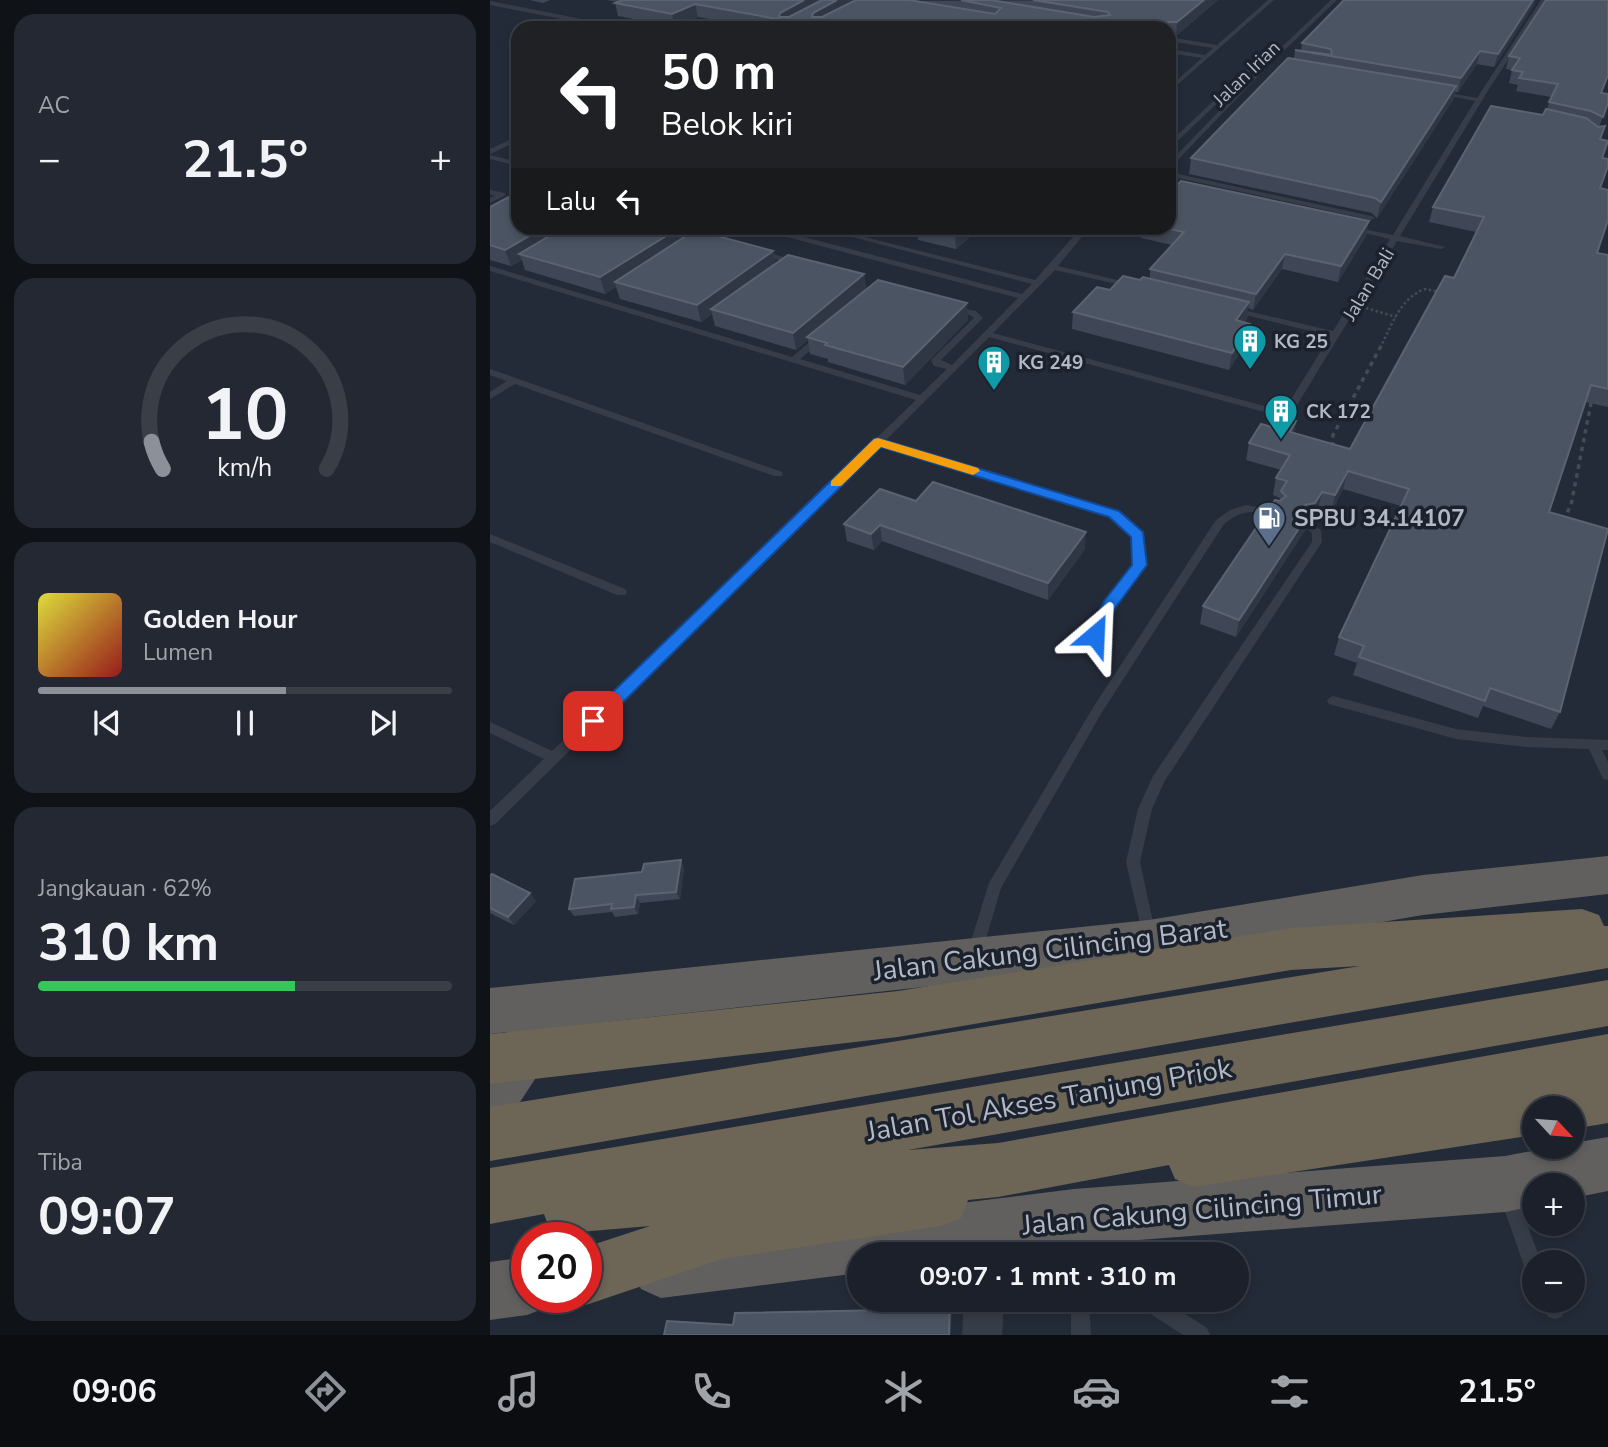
<!DOCTYPE html>
<html lang="id">
<meta charset="utf-8">
<style>
:root{--surface:#1b202a;--page:#242832;--text:#f1f3f6;--muted:#a0a3a8;--line:#393e47;--accent:#8c9099}
body{margin:0;font-family:"Nunito Sans",sans-serif;background:var(--page);color:var(--text);height:100vh;display:flex;flex-direction:column;font-size:26px;white-space:nowrap}
*{box-sizing:border-box;margin:0}
p{font-size:23px;color:var(--muted)}
.icon{flex:none;width:38px;height:38px;fill:none;stroke:currentColor;stroke-width:2;stroke-linecap:round;stroke-linejoin:round}
.map{position:relative;flex:1;overflow:hidden}
.side{display:flex;flex-direction:column;gap:14px;padding:14px;background:#0f1217;width:490px}
.side>*{flex:none}
.hud{position:absolute;left:21px;top:21px;width:665px;height:214px;border-radius:21px;box-shadow:0 4px 10px #0003,0 0 0 2px var(--line);background:#202124;color:#fff;overflow:hidden}
.needle{width:46px;rotate:116deg}
.tools{position:absolute;left:1032px;top:1096px;display:grid;gap:14px}
.tools a{display:grid;place-items:center;width:63px;height:63px;border-radius:50%;background:var(--surface);box-shadow:0 4px 10px #0003,0 0 0 2px var(--line);font-size:35px}
.speed{position:absolute;left:21px;top:1222px;display:flex;gap:14px;font-size:35px;font-weight:700;text-align:center}
.speed>*{display:grid;place-content:center;width:91px;height:91px;border-radius:50%;background:var(--surface);box-shadow:0 4px 10px #0003,0 0 0 2px var(--line);line-height:1}
.speed .limit{border:10px solid #d22;background:#fff;color:#111}
.pin{position:absolute;display:grid;place-items:center;width:60px;height:60px;color:#fff;margin:-30px;border-radius:14px;box-shadow:0 4px 10px #0006}
.me{position:absolute;width:77px;margin:-38px;rotate:26deg;stroke-linejoin:round;filter:drop-shadow(0 0 5px #0008)}
.turn{display:flex;align-items:center;gap:24px;height:147px;padding:0 35px;font-size:32px}
.turn .icon{width:91px;height:91px;stroke-width:2.5}
.turn b{display:block;font-size:49px;line-height:60px}
.then{display:flex;align-items:center;height:66px;padding:0 35px;background:#0003;gap:14px;font-size:26px}
.big{font-size:52px;font-weight:700;line-height:1.1}
.side .widget{flex:1;display:flex;flex-direction:column;justify-content:center;gap:10px;min-width:0;padding:0 24px;border-radius:21px;background:var(--page)}
.side .dial{align-items:center;gap:0}
.dial svg{height:182px;overflow:visible;fill:none;stroke:var(--line);stroke-width:7;stroke-linecap:round;text-anchor:middle}
.dial text{fill:var(--text);stroke:none}
.song{display:flex;align-items:center;gap:21px}
.cover{width:84px;height:84px;border-radius:10px;background:linear-gradient(135deg,hsl(60 70% 55%),hsl(0 70% 35%))}
.played{height:7px;border-radius:4px;background:linear-gradient(90deg,var(--accent) 60%,var(--line) 60%)}
.keys{display:flex;justify-content:space-around;direction:ltr}
.heat{display:flex;justify-content:space-between;align-items:center;font-size:38px;direction:ltr}
.charge{height:10px;border-radius:5px;background:linear-gradient(90deg,#34c759 62%,var(--line) 0)}
.trip{position:absolute;left:357px;top:1242px;width:402px;height:70px;border-radius:35px;background:var(--surface);box-shadow:0 4px 10px #0003,0 0 0 2px var(--line);font-weight:700;line-height:70px;text-align:center}
.menu{display:flex;height:112px;justify-content:space-around;align-items:center;background:#0b0d11;color:var(--muted)}
.menu .icon{width:49px;height:49px}
.menu .active{color:var(--accent)}
.menu b{font-size:32px;color:var(--text)}
main{display:flex;flex:1;min-height:0}
.map>svg:first-child{display:block}
.lines{fill:none;stroke-linecap:round;stroke-linejoin:round}
.path-far1{stroke:#3e4e51;stroke-width:2.5;stroke-dasharray:2.5 2.5;stroke-linecap:butt}
.path{stroke:#3e4e51;stroke-width:3.5;stroke-dasharray:4.5 4.5;stroke-linecap:butt}
.service{fill:#373d48;fill-rule:evenodd}
.minor{fill:#373d48;fill-rule:evenodd}
.trunk{fill:#61605e;fill-rule:evenodd}
.motorway{fill:#6d6555;fill-rule:evenodd}
.wall{fill:#3f4756}
.shaded-wall{fill:#2f3745}
.building{fill:#4b5462;stroke:#5b6371;stroke-width:2}
.route{fill:#1a73e8;stroke:#114b97;stroke-width:2}
.slow{fill:#f59e0b}
.labels{text-anchor:middle;stroke-width:7;stroke-linejoin:round;paint-order:stroke}
.far-street-label{font-size:19px;fill:#b2b8c4;stroke:#1c222d}
.far-poi-label{font-size:19px;font-weight:bold;fill:#b2b8c4;stroke:#1c222d;text-anchor:start}
.poi-label{font-size:23px;font-weight:bold;fill:#b2b8c4;stroke:#1c222d;text-anchor:start}
.near-street-label{font-size:28px;fill:#b2b8c4;stroke:#1c222d}
</style>
<main>
<section class="side">
<div class="widget"><p>AC</p>
<div class="heat"><a>−</a><b class="big">21.5°</b><a>+</a></div>
</div>
<div class="widget dial"><svg viewBox="0 0 100 80">
<path d="M14 69A42 42 0 1 1 86 69"/>
<path d="M14 69A42 42 0 0 1 9 57" stroke="#8c9099"/>
<text x="50" y="56" font-size="32" font-weight="700">10</text>
<text x="50" y="72" font-size="11">km/h</text>
</svg></div>
<div class="widget">
<div class="song"><i class="cover"></i><div><b>Golden Hour</b><p>Lumen</p></div></div>
<div class="played"></div>
<div class="keys"><svg class="icon" aria-label="previous" viewBox="0 0 24 24"><path d="M18 5L8 12l10 7zM5 5v14"/></svg><svg class="icon" aria-label="pause" viewBox="0 0 24 24"><path d="M8 5v14M16 5v14"/></svg><svg class="icon" aria-label="next" viewBox="0 0 24 24"><path d="M6 5l10 7-10 7zM19 5v14"/></svg></div>
</div>
<div class="widget"><p>Jangkauan · 62%</p><b class="big">310 km</b><div class="charge"></div></div>
<div class="widget"><p>Tiba</p><b class="big">09:07</b></div>
</section>
<div class="map">
<svg width="1118" height="1335" viewBox="0 0 1118 1335">
<rect width="100%" height="100%" fill="#242b38"/>
<g class="lines">
<g class="path-far1">
<polyline points="876,308 906,317"/>
<path d="M890,348c12,-23 20,-50 45,-59l158,31 10,4 7,8 -2,16"/>
</g>
<path class="path" d="M891,346l-48,89c-2,15 3,22 16,29l201,59h8l7,-6 6,-12 21,-107 6,-52"/>
<g class="service">
<polygon points="778,0 784,0 679,92 679,87 712,58 679,53 679,49 715,55 723,48 679,41 679,37 727,45"/>
<polygon points="841,0 847,0 779,65 679,169 679,163 775,63"/>
<polygon points="1051,0 1057,0 999,89 910,236 955,247 951,249 907,241 804,410 788,414 778,413 499,337 395,441 628,512 652,533 655,565 624,606 609,638 605,639 599,635 615,602 643,565 643,537 620,516 390,446 5,824 0,826 0,811 54,759 0,733 0,722 62,751 426,400 0,271 0,266 302,357 328,335 334,335 334,339 310,359 430,395 457,369 444,366 441,360 443,358 484,318 480,315 460,310 460,306 486,311 493,318 451,360 462,365 528,298 270,230 269,228 280,228 532,294 542,284 328,228 339,228 545,280 591,228 599,228 568,266 644,284 644,288 565,270 503,333 778,407 788,408 797,406 840,336 740,311 744,308 843,331 900,239 858,229 862,227 903,235 985,101 945,93 948,91 987,98"/>
<polygon points="0,1 127,26 130,28 118,28 0,5"/>
<polygon points="773,54 778,55 679,149 679,143"/>
<polygon points="28,136 28,141 0,154 0,149"/>
<polygon points="0,155 28,162 28,166 0,159"/>
<polygon points="679,172 881,216 885,218 881,220 679,176"/>
<polygon points="0,190 15,193 16,195 0,203 0,198 5,196 0,194"/>
<polygon points="175,228 186,228 217,237 212,240"/>
<polygon points="265,250 271,250 312,263 308,265 265,254"/>
<polygon points="0,369 292,472 293,474 292,476 284,476 25,384 0,399 0,392 17,381 0,375"/>
<path d="M756,505l33,6 1,2 -5,3c-23,-6 -32,-7 -51,8l-122,188 -101,176 -21,71 -5,2 -5,-2 -3,-5 22,-71 105,-177 122,-186 14,-10z"/>
<polygon points="818,522 831,530 832,542 674,782 662,809 650,862 666,936 664,941 659,943 654,941 636,862 648,809 663,776 822,542 822,533 813,525"/>
<polygon points="0,534 135,589 137,592 135,595 127,595 0,542"/>
<polygon points="843,696 966,729 1036,737 1118,740 1118,750 1112,750 1118,762 1118,780 1113,779 1099,749 1036,747 966,739 839,704 837,701 839,698"/>
<polygon points="1018,1185 1024,1188 1051,1262 1045,1262 1045,1279 1038,1277 1009,1194 1012,1188"/>
<polygon points="585,1222 591,1225 594,1231 596,1255 578,1255 576,1231 579,1225"/>
<polygon points="581,1300 599,1300 601,1335 581,1335"/>
<polygon points="648,1300 674,1300 717,1328 720,1335 693,1335 650,1307"/>
<polygon points="1051,1300 1070,1300 1074,1310 1072,1317 1065,1319 1058,1317"/>
</g>
<polygon class="minor" points="474,1300 514,1300 512,1335 472,1335"/>
<g class="trunk">
<polygon points="1118,856 1118,894 933,915 659,962 62,1028 67,1039 60,1056 19,1119 0,1127 0,1056 17,1032 0,1034 0,988 659,920 933,875"/>
<polygon points="1118,1137 1118,1191 1083,1198 1083,1185 1045,1185 1045,1206 1015,1212 584,1245 508,1255 369,1255 369,1273 171,1298 151,1289 142,1269 151,1249 171,1240 584,1189 1015,1156 1068,1146 1083,1146 1083,1143"/>
<polygon points="37,1257 37,1297 62,1297 58,1307 37,1315 0,1320 0,1262"/>
</g>
<g class="motorway">
<polygon points="1092,909 1109,915 1114,926 1118,926 1118,968 0,1161 0,1107 870,966 801,970 408,1037 0,1084 0,1034 408,991 801,928"/>
<polygon points="1118,980 1118,1026 418,1150 508,1143 1118,1034 1118,1123 1083,1129 1083,1108 1045,1108 1045,1135 704,1187 685,1179 679,1165 508,1197 478,1200 471,1218 451,1226 232,1259 96,1305 76,1297 96,1297 96,1247 160,1226 78,1233 58,1225 54,1214 0,1224 0,1168"/>
</g>
</g>
<g class="wall">
<polygon points="40,0 60,0 53,3"/>
<polygon points="116,0 365,1 728,0 686,36 679,35 679,28 268,28 208,17 185,27 128,16 125,3 128,2"/>
<polygon points="1118,0 1118,77 1112,93 1118,103 1109,127 1112,158 1107,253 1118,255 1118,407 1095,402 1059,512 1070,712 1061,729 993,706 988,718 863,675 867,663 844,655 849,637 911,506 853,489 841,513 828,509 821,521 817,522 815,530 746,637 710,624 713,606 789,501 790,498 783,495 786,478 791,470 756,460 759,443 782,427 806,421 804,434 860,449 964,278 986,232 939,222 943,207 1053,115 1057,109 1061,97 1026,91 1028,85 1019,83 1022,70 1016,69 1019,56"/>
<polygon points="1044,5 1004,67 987,64 968,92 965,92 963,100 887,218 882,213 699,174 701,158 804,59 805,50 811,51 812,43"/>
<polygon points="0,207 28,228 191,228 193,238 283,251 285,264 376,289 478,320 415,385 338,362 338,359 320,354 318,340 306,350 225,326 222,314 211,322 130,299 126,287 115,294 35,270 32,260 21,266 0,260"/>
<polygon points="427,228 490,228 466,249 428,240"/>
<polygon points="652,228 679,228 876,236 848,282 792,269 763,310 758,308 757,319 754,323 760,324 757,341 739,370 582,329 583,312 620,290 650,280 660,279 660,269 682,245 651,238"/>
<polygon points="426,501 595,549 558,600 392,541 384,550 357,541 354,524"/>
<polygon points="194,868 190,899 150,903 148,914 125,917 122,912 84,916 79,909"/>
<polygon points="0,876 46,901 24,925 0,913"/>
</g>
<g class="shaded-wall">
<polygon points="314,0 339,0 300,21 289,19 290,13"/>
<polygon points="347,0 365,0 365,4 325,26 322,17 323,13"/>
<polygon points="714,0 728,0 686,36 687,22"/>
<polygon points="1043,0 1046,0 1044,5 1004,67 1008,54"/>
<polygon points="205,4 208,17 185,27 182,14"/>
<polygon points="990,51 987,64 968,92 971,78"/>
<polygon points="966,86 963,100 887,218 891,202"/>
<polygon points="879,221 876,236 848,282 851,266"/>
<polygon points="53,228 86,228 29,254 32,260 21,266 15,250"/>
<polygon points="189,228 191,228 195,243 125,282 126,287 115,294 110,277"/>
<polygon points="472,228 490,228 466,249 465,234"/>
<polygon points="283,251 286,268 221,309 222,314 211,322 207,305"/>
<polygon points="795,254 792,269 763,310 766,294"/>
<polygon points="374,274 377,291 317,337 318,340 306,350 303,333"/>
<polygon points="759,302 757,319 743,337 746,320"/>
<polygon points="477,303 478,320 415,385 413,367"/>
<polygon points="760,324 757,341 739,370 742,353"/>
<polygon points="806,421 803,439 800,432"/>
<polygon points="858,471 853,489 841,513 845,495"/>
<polygon points="832,492 828,509 821,521 817,522 815,530 746,637 749,620 815,505"/>
<polygon points="390,525 392,541 384,550 381,534"/>
<polygon points="596,532 595,549 558,600 558,583"/>
<polygon points="191,860 194,868 190,899 186,892"/>
<polygon points="40,893 46,901 24,925 18,917"/>
<polygon points="146,895 150,903 148,914 144,907"/>
<polygon points="460,1300 462,1306 461,1335 459,1335"/>
</g>
<g class="building">
<polygon points="133,0 314,0 290,13 289,17 299,17 332,0 347,0 323,13 322,17 332,17 366,0 419,0 505,14 511,8 471,0 501,0 604,17 620,15 618,12 543,0 714,0 687,22 678,22 678,28 337,28 205,4 182,14 125,3"/>
<polygon points="854,0 1043,0 1008,54 990,51 971,78 805,50 842,55 841,49 812,43"/>
<polygon points="1056,0 1118,0 1118,75 1111,93 1118,94 1118,103 1113,117 1101,111 1059,102 1068,84 1029,78 1033,72 1022,70 1030,58 1019,56"/>
<polygon points="798,58 966,86 891,202 885,198 701,158"/>
<polygon points="1001,106 1053,115 1056,109 1096,118 1108,127 1115,126 1110,139 1118,141 1112,158 1118,159 1118,166 1110,188 1118,190 1118,220 1107,253 1118,255 1118,389 1101,385 1059,512 1118,529 1070,712 1000,688 995,701 869,657 874,646 849,637 919,489 858,471 845,495 832,492 825,503 815,505 819,513 749,620 713,606 785,500 790,501 796,496 791,491 797,481 786,478 800,455 759,443 771,424 782,427 789,416 806,421 800,432 860,449 955,276 964,278 994,217 943,207"/>
<polygon points="691,181 879,221 851,266 795,254 766,294 660,269 694,232 675,228 679,228 679,194"/>
<polygon points="28,192 28,228 53,228 15,250 0,245 0,207"/>
<polygon points="73,228 189,228 110,277 29,254"/>
<polygon points="438,228 472,228 465,234"/>
<polygon points="205,230 283,251 207,305 125,282"/>
<polygon points="298,255 374,274 303,333 221,309"/>
<polygon points="633,276 650,280 653,277 759,302 746,320 760,324 742,353 583,312 607,287 620,290"/>
<polygon points="388,280 477,303 413,367 335,345 337,343 317,337"/>
<polygon points="443,482 596,532 558,583 390,525 381,534 354,524 390,489 426,501"/>
<polygon points="191,860 186,892 146,895 144,907 121,909 122,904 79,909 85,879 152,872 154,864"/>
<polygon points="2,874 40,893 18,917 0,908 0,876"/>
<polygon points="460,1300 459,1335 174,1335 177,1321 243,1325 245,1313 400,1310 400,1305"/>
</g>
<polygon class="route" points="388,438 629,511 653,532 657,565 626,607 610,639 599,639 597,635 614,601 642,565 641,537 619,517 391,447 109,726 97,726 95,721 97,717 384,439"/>
<polygon class="slow" points="388,438 488,468 490,471 483,475 391,447 351,486 341,486 341,481 384,439"/>
<defs>
<symbol id="building-pin" viewBox="-11 -11 22 30"><path d="M0 17L-7.5 6A9.5 9.5 0 1 1 7.5 6Z" fill="#0f9aa8" stroke="#1c222d"/><path d="M-4-6H4V6H1V3H-1V6H-4ZM-2.5-4.3h1.7v1.8h-1.7ZM.8-4.3h1.7v1.8H.8ZM-2.5-1h1.7V.8h-1.7ZM.8-1h1.7V.8H.8Z" fill="#fff"/></symbol>
<symbol id="fuel-pin" viewBox="-11 -11 22 30"><path d="M0 17L-7.5 6A9.5 9.5 0 1 1 7.5 6Z" fill="#5c6f8a" stroke="#1c222d"/><path d="M-5.5-6h7V0h2V4h1.3V-2.5L3-4.5l.8-.8L6-3V5H2.5V1h-1V6h-7ZM-4.2-4.7v3.2H.2V-4.7Z" fill="#fff"/></symbol>
</defs>
<g fill-rule="evenodd">
<use href="#building-pin" x="741" y="322" width="38" height="52"/>
<use href="#building-pin" x="485" y="343" width="38" height="52"/>
<use href="#building-pin" x="772" y="392" width="38" height="52"/>
<use href="#fuel-pin" x="760" y="499" width="38" height="52"/>
</g>
<g class="labels">
<g class="far-street-label">
<text transform="translate(756 73) rotate(-44)" y="7">Jalan Irian</text>
<text transform="translate(878 284) rotate(-59)" y="7">Jalan Bali</text>
</g>
<g class="far-poi-label">
<text x="784" y="348">KG 25</text>
<text x="528" y="369">KG 249</text>
<text x="816" y="418">CK 172</text>
</g>
<g class="poi-label">
<text x="804" y="526">SPBU 34.14107</text>
</g>
<g class="near-street-label">
<text transform="translate(560 949) rotate(-7)" y="10">Jalan Cakung Cilincing Barat</text>
<text transform="translate(559 1099) rotate(-10)" y="10">Jalan Tol Akses Tanjung Priok</text>
<text transform="translate(712 1209) rotate(-5)" y="10">Jalan Cakung Cilincing Timur</text>
</g>
</g>
</svg>
<div class="tools">
<a><svg class="needle" viewBox="-14 -14 28 28"><path d="M0-13l5 13h-10z" fill="#e53935"/><path d="M0 13l5-13h-10z" fill="#a0a3a8"/></svg></a>
<a>+</a>
<a>−</a>
</div>
<div class="speed"><div class="limit">20</div></div>
<div class="pin" style="left:103px;top:721px;background:#d93025"><svg class="icon" aria-label="arrive" viewBox="0 0 24 24"><path d="M6 21V4h12l-3 4 3 4H6"/></svg></div>
<svg class="me" style="left:605px;top:635px" viewBox="-20 -20 40 40"><path d="M0-17L14 15 0 8-14 15z" fill="#1a73e8" stroke="#fff" stroke-width="4"/></svg>
<div class="trip">09:07 · 1 mnt · 310 m</div>
<div class="hud">
<div class="turn"><svg class="icon" aria-label="left" viewBox="0 0 24 24"><path d="M17 20v-9H6M10 6l-5 5 5 5"/></svg><div><b>50 m</b>Belok kiri</div></div>
<div class="then">Lalu<svg class="icon" aria-label="left" viewBox="0 0 24 24"><path d="M17 20v-9H6M10 6l-5 5 5 5"/></svg></div>
</div>
</div>
</main>
<nav class="menu">
<b>09:06</b>
<svg class="icon active" aria-label="directions" viewBox="0 0 24 24"><path d="M12 3l9 9-9 9-9-9zM9 14v-3h6M13 9l2 2-2 2"/></svg>
<svg class="icon" aria-label="music" viewBox="0 0 24 24"><path d="M9 18V5l10-2v13"/><circle cx="6" cy="18" r="3"/><circle cx="16" cy="16" r="3"/></svg>
<svg class="icon" aria-label="phone" viewBox="0 0 24 24"><path d="M5 4h4l2 5-3 2q2 4 5 5l2-3 5 2v4C11 20 4 13 5 4z"/></svg>
<svg class="icon" aria-label="climate" viewBox="0 0 24 24"><path d="M12 3v18M4 7l16 10M4 17L20 7"/></svg>
<svg class="icon" aria-label="car" viewBox="0 0 24 24"><path d="M5 17H2v-5l4-1 3-4h7l3 4 3 1v5h-3M9 17h6M6 11h13"/><circle cx="7" cy="17" r="2"/><circle cx="17" cy="17" r="2"/></svg>
<svg class="icon" aria-label="filters" viewBox="0 0 24 24"><path d="M4 7h16M4 17h16"/><circle cx="9" cy="7" r="2"/><circle cx="15" cy="17" r="2"/></svg>
<b>21.5°</b>
</nav>
